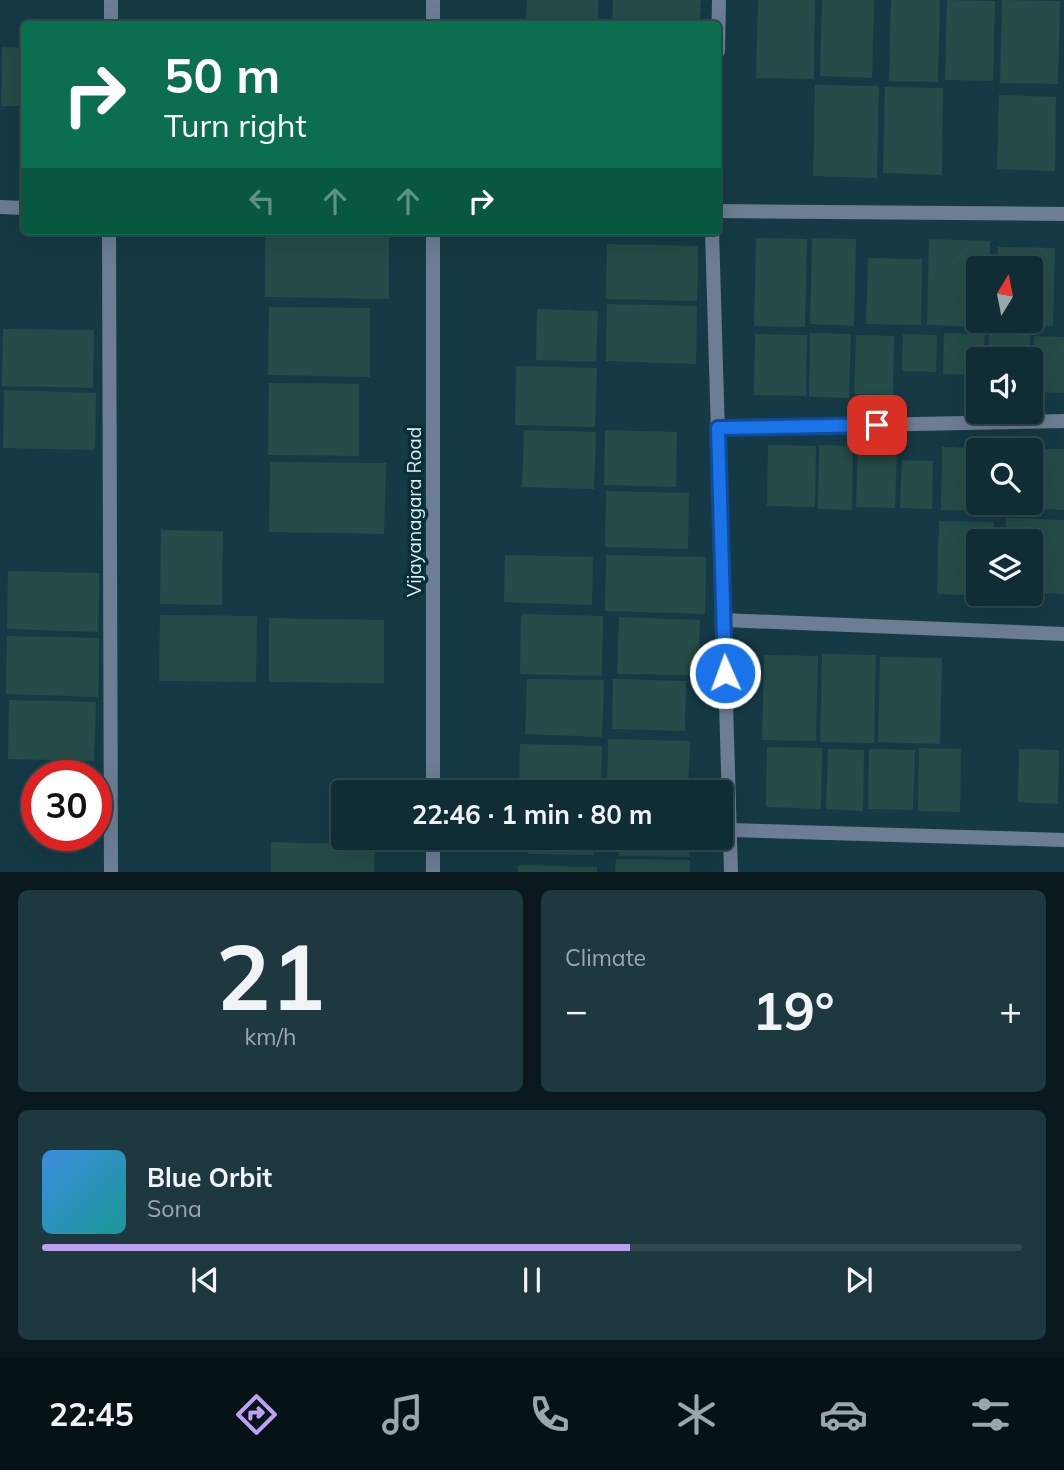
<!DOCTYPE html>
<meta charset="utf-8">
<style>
:root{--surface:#102c34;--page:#1e3840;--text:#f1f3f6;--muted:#9ca7ac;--line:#30484f;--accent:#bca0f2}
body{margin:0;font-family:Mulish,sans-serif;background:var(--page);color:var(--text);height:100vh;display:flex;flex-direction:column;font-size:26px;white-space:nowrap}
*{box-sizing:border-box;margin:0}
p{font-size:23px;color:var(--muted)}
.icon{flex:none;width:38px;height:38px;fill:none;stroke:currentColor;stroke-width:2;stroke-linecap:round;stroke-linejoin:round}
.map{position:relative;height:872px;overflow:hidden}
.side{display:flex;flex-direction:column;gap:18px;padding:18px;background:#09181d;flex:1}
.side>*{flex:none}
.hud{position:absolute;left:21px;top:21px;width:700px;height:214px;border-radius:7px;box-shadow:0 7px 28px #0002,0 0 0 2px var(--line);background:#0b6e4f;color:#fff;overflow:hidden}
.needle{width:46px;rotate:10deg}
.tools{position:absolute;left:966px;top:256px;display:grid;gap:14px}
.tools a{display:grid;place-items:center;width:77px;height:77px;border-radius:7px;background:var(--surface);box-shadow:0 7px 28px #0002,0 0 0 2px var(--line);font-size:35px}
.speed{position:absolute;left:21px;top:760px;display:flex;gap:14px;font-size:35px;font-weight:700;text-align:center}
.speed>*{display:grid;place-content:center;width:91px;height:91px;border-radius:50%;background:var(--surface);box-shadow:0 7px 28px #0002,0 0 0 2px var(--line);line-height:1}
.speed .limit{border:10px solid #d22;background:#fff;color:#111}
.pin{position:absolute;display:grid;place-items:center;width:60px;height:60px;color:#fff;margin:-30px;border-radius:14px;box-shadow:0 4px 10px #0006}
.me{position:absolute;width:77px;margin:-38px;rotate:358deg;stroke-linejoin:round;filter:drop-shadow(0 0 5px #0008)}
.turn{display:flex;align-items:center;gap:24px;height:147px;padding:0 28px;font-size:32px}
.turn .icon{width:91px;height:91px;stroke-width:2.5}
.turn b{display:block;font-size:49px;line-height:60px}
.lanes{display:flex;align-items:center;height:66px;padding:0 28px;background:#0003;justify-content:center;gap:35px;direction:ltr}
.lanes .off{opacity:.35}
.big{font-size:52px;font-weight:700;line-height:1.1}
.side .tile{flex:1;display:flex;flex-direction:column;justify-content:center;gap:10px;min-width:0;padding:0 24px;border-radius:10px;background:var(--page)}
.side .dial{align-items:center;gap:0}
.dial b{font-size:91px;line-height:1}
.song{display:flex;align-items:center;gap:21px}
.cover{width:84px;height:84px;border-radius:10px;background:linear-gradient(135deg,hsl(210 70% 55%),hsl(180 70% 35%))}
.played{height:7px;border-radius:4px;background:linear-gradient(90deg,var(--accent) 60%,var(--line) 60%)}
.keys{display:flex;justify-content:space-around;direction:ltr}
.heat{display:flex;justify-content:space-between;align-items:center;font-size:38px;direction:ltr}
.side .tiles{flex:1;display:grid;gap:18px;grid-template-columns:1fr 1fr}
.tile:last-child{grid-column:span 2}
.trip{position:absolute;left:331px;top:780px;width:402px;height:70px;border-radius:7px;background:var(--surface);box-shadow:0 7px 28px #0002,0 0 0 2px var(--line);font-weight:700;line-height:70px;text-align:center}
.tab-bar{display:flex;height:112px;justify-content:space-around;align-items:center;background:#061215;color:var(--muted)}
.tab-bar .icon{width:49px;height:49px}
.tab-bar .selected{color:var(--accent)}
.tab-bar b{font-size:32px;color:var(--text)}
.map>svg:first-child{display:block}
.building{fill:#254c48}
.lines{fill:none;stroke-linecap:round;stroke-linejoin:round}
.minor{stroke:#6c7d94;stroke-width:14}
.tertiary{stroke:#6c7d94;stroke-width:14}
.route-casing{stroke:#114b97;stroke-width:18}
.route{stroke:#1a73e8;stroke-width:12}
.labels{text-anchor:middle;stroke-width:7;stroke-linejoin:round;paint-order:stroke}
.street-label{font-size:19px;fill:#ddf0f7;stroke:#092f3a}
</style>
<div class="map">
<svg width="1064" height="872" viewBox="0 0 1064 872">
<rect width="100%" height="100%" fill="#153a45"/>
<g class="building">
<polygon points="527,0 598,0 598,24 526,24"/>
<polygon points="613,0 701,0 700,24 612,24"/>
<polygon points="758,0 815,0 814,79 756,78"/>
<polygon points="822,0 874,0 872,78 820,76"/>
<polygon points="891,0 940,0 938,82 889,81"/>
<polygon points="947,0 995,1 993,81 945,80"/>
<polygon points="1002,0 1060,1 1058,84 1000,83"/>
<polygon points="2,47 24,48 24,106 1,106"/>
<polygon points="815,85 879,86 877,178 813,176"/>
<polygon points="885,87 943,88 942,175 883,173"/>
<polygon points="999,95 1056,97 1055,171 997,169"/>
<polygon points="265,233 389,234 389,299 265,297"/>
<polygon points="756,238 807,239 805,327 754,326"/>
<polygon points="812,238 856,239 854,326 810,324"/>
<polygon points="929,239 990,241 990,268 978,268 978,320 988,320 988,327 927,325"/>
<polygon points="607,244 698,246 697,301 606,299"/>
<polygon points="998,247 1055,248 1053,326 996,325 996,320 1031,320 1031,268 997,268"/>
<polygon points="868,258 922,259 921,325 866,324"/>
<polygon points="607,304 697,306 696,364 606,361"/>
<polygon points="269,307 370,308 370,377 268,375"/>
<polygon points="537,309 598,311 596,362 536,360"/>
<polygon points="3,329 94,330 93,388 2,386"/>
<polygon points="810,333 851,334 849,398 809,397"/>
<polygon points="944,333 985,334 984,359 978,359 978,375 943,374"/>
<polygon points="989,333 1030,333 1030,359 988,359"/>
<polygon points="755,334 807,335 806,396 754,395"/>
<polygon points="903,334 937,335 936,372 902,371"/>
<polygon points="856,335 894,336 893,395 854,394"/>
<polygon points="1034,336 1064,337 1064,393 1032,392"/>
<polygon points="516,366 597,368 595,427 515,425"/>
<polygon points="269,383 359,384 359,456 268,455"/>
<polygon points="4,390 96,393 95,450 3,448"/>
<polygon points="524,430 596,432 594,489 522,487"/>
<polygon points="605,430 677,432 676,487 604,485"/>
<polygon points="768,445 816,446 815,507 767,506"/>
<polygon points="819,445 853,446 852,510 818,509"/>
<polygon points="858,447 897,448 895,508 856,507"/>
<polygon points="942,447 978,448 978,502 993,502 993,511 941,510"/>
<polygon points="1038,449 1036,512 998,511 999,502 1031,502 1031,449"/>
<polygon points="1043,449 1064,449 1064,510 1042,509"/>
<polygon points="902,460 933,461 932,509 900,508"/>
<polygon points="270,462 386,463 384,534 269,532"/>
<polygon points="606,491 689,493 688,549 605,547"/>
<polygon points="1006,518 1064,520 1064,594 1031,593 1031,541 1006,541"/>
<polygon points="939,521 994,522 994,541 978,541 978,593 993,593 993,596 937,594"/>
<polygon points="161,530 223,531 222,605 160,604"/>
<polygon points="505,555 593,557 592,605 504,602"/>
<polygon points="606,555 706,557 705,614 605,611"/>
<polygon points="8,571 99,573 98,632 7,629"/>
<polygon points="521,614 603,616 602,676 520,674"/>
<polygon points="160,615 257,616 256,682 159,681"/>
<polygon points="619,617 700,620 698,675 617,674"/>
<polygon points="269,618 384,620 384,683 269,682"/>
<polygon points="7,636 99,638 98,697 6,694"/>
<polygon points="822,654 876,655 874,743 820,742"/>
<polygon points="764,655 818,656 816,741 762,740"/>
<polygon points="880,657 942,658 940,744 878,742"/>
<polygon points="527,679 604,680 602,737 525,734"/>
<polygon points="613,679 686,681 685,731 612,729"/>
<polygon points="9,700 96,702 94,761 8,759"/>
<polygon points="608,739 690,741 688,792 607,791"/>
<polygon points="520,744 602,746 601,793 519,792"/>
<polygon points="767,747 822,748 821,809 766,807"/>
<polygon points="919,748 961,749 960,812 918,811"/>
<polygon points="828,749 864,750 863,811 826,809"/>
<polygon points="869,749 915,750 913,810 868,809"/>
<polygon points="1019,749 1059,750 1058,804 1018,802"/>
<polygon points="528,838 594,838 593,855 528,854"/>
<polygon points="619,838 690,838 690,857 619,856"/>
<polygon points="271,842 375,845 374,872 271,872"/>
<polygon points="616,859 690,860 690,872 615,872"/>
<polygon points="518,865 597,867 597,872 518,872"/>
</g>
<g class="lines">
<g class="minor">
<polyline points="111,24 111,0"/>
<polyline points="718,51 719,0"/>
<polyline points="0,207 24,208"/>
<polyline points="718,211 1064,214"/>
<polyline points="109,231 111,872"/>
<polyline points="712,231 731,872"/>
<polyline points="718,428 1064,421"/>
<polyline points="724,620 1064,634"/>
<polyline points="730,830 1064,840"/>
</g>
<g class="tertiary">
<polyline points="433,0 433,24"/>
<polyline points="433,793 433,231"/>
<polyline points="433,872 433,838"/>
</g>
</g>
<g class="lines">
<defs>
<polyline id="route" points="725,673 718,428 877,425"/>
</defs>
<use href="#route" class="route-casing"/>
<use href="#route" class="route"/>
</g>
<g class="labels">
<g class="street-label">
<text transform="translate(414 512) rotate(-90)" y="7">Vijayanagara Road</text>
</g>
</g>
</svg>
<div class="tools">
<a><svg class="needle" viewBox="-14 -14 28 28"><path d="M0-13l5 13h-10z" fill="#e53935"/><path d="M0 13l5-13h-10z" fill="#9ca7ac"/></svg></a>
<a><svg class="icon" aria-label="sound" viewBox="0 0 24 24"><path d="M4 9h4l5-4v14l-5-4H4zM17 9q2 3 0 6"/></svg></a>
<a><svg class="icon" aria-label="search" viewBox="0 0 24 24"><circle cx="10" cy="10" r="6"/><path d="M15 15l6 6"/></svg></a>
<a><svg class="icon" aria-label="layers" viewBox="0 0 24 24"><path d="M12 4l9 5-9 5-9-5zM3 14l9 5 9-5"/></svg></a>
</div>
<div class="speed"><div class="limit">30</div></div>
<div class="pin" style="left:877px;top:425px;background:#d93025"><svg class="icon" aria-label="arrive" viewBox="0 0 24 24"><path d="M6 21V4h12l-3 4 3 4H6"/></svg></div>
<svg class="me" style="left:725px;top:673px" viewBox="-20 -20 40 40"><circle r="17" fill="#1a73e8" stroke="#fff" stroke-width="3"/><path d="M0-11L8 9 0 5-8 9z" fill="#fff"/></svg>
<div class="trip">22:46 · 1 min · 80 m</div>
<div class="hud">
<div class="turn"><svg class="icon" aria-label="right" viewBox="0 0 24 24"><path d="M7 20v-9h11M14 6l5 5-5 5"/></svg><div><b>50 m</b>Turn right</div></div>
<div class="lanes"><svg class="icon off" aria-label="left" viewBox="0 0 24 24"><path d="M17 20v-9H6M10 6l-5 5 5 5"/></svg><svg class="icon off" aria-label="ahead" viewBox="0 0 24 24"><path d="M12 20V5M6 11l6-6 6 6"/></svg><svg class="icon off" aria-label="ahead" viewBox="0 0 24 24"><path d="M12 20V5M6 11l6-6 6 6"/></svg><svg class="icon" aria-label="right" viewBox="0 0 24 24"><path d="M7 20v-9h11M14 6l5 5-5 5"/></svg></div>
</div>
</div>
<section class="side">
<div class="tiles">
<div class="tile dial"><b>21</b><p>km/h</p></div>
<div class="tile"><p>Climate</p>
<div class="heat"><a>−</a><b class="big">19°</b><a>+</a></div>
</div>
<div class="tile">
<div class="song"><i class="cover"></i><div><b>Blue Orbit</b><p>Sona</p></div></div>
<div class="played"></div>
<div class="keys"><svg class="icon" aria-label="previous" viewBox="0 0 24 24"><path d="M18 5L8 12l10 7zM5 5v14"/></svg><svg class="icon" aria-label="pause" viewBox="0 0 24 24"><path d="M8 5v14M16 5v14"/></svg><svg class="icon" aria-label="next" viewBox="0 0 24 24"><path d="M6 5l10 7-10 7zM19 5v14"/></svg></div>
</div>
</div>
</section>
<nav class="tab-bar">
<b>22:45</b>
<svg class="icon selected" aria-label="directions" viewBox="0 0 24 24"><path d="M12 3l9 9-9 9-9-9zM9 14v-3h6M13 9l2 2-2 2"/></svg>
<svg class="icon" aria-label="music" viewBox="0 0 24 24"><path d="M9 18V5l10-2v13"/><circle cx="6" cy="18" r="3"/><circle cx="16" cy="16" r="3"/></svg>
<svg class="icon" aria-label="phone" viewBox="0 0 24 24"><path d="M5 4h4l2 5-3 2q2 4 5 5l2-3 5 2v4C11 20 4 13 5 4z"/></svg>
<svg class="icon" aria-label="climate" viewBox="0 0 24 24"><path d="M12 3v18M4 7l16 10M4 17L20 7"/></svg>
<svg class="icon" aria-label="car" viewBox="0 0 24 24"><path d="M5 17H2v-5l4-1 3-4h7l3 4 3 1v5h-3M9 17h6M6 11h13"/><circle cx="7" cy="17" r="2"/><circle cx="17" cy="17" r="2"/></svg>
<svg class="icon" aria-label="filters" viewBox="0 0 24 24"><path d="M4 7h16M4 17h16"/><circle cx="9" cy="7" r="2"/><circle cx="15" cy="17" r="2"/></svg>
</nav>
